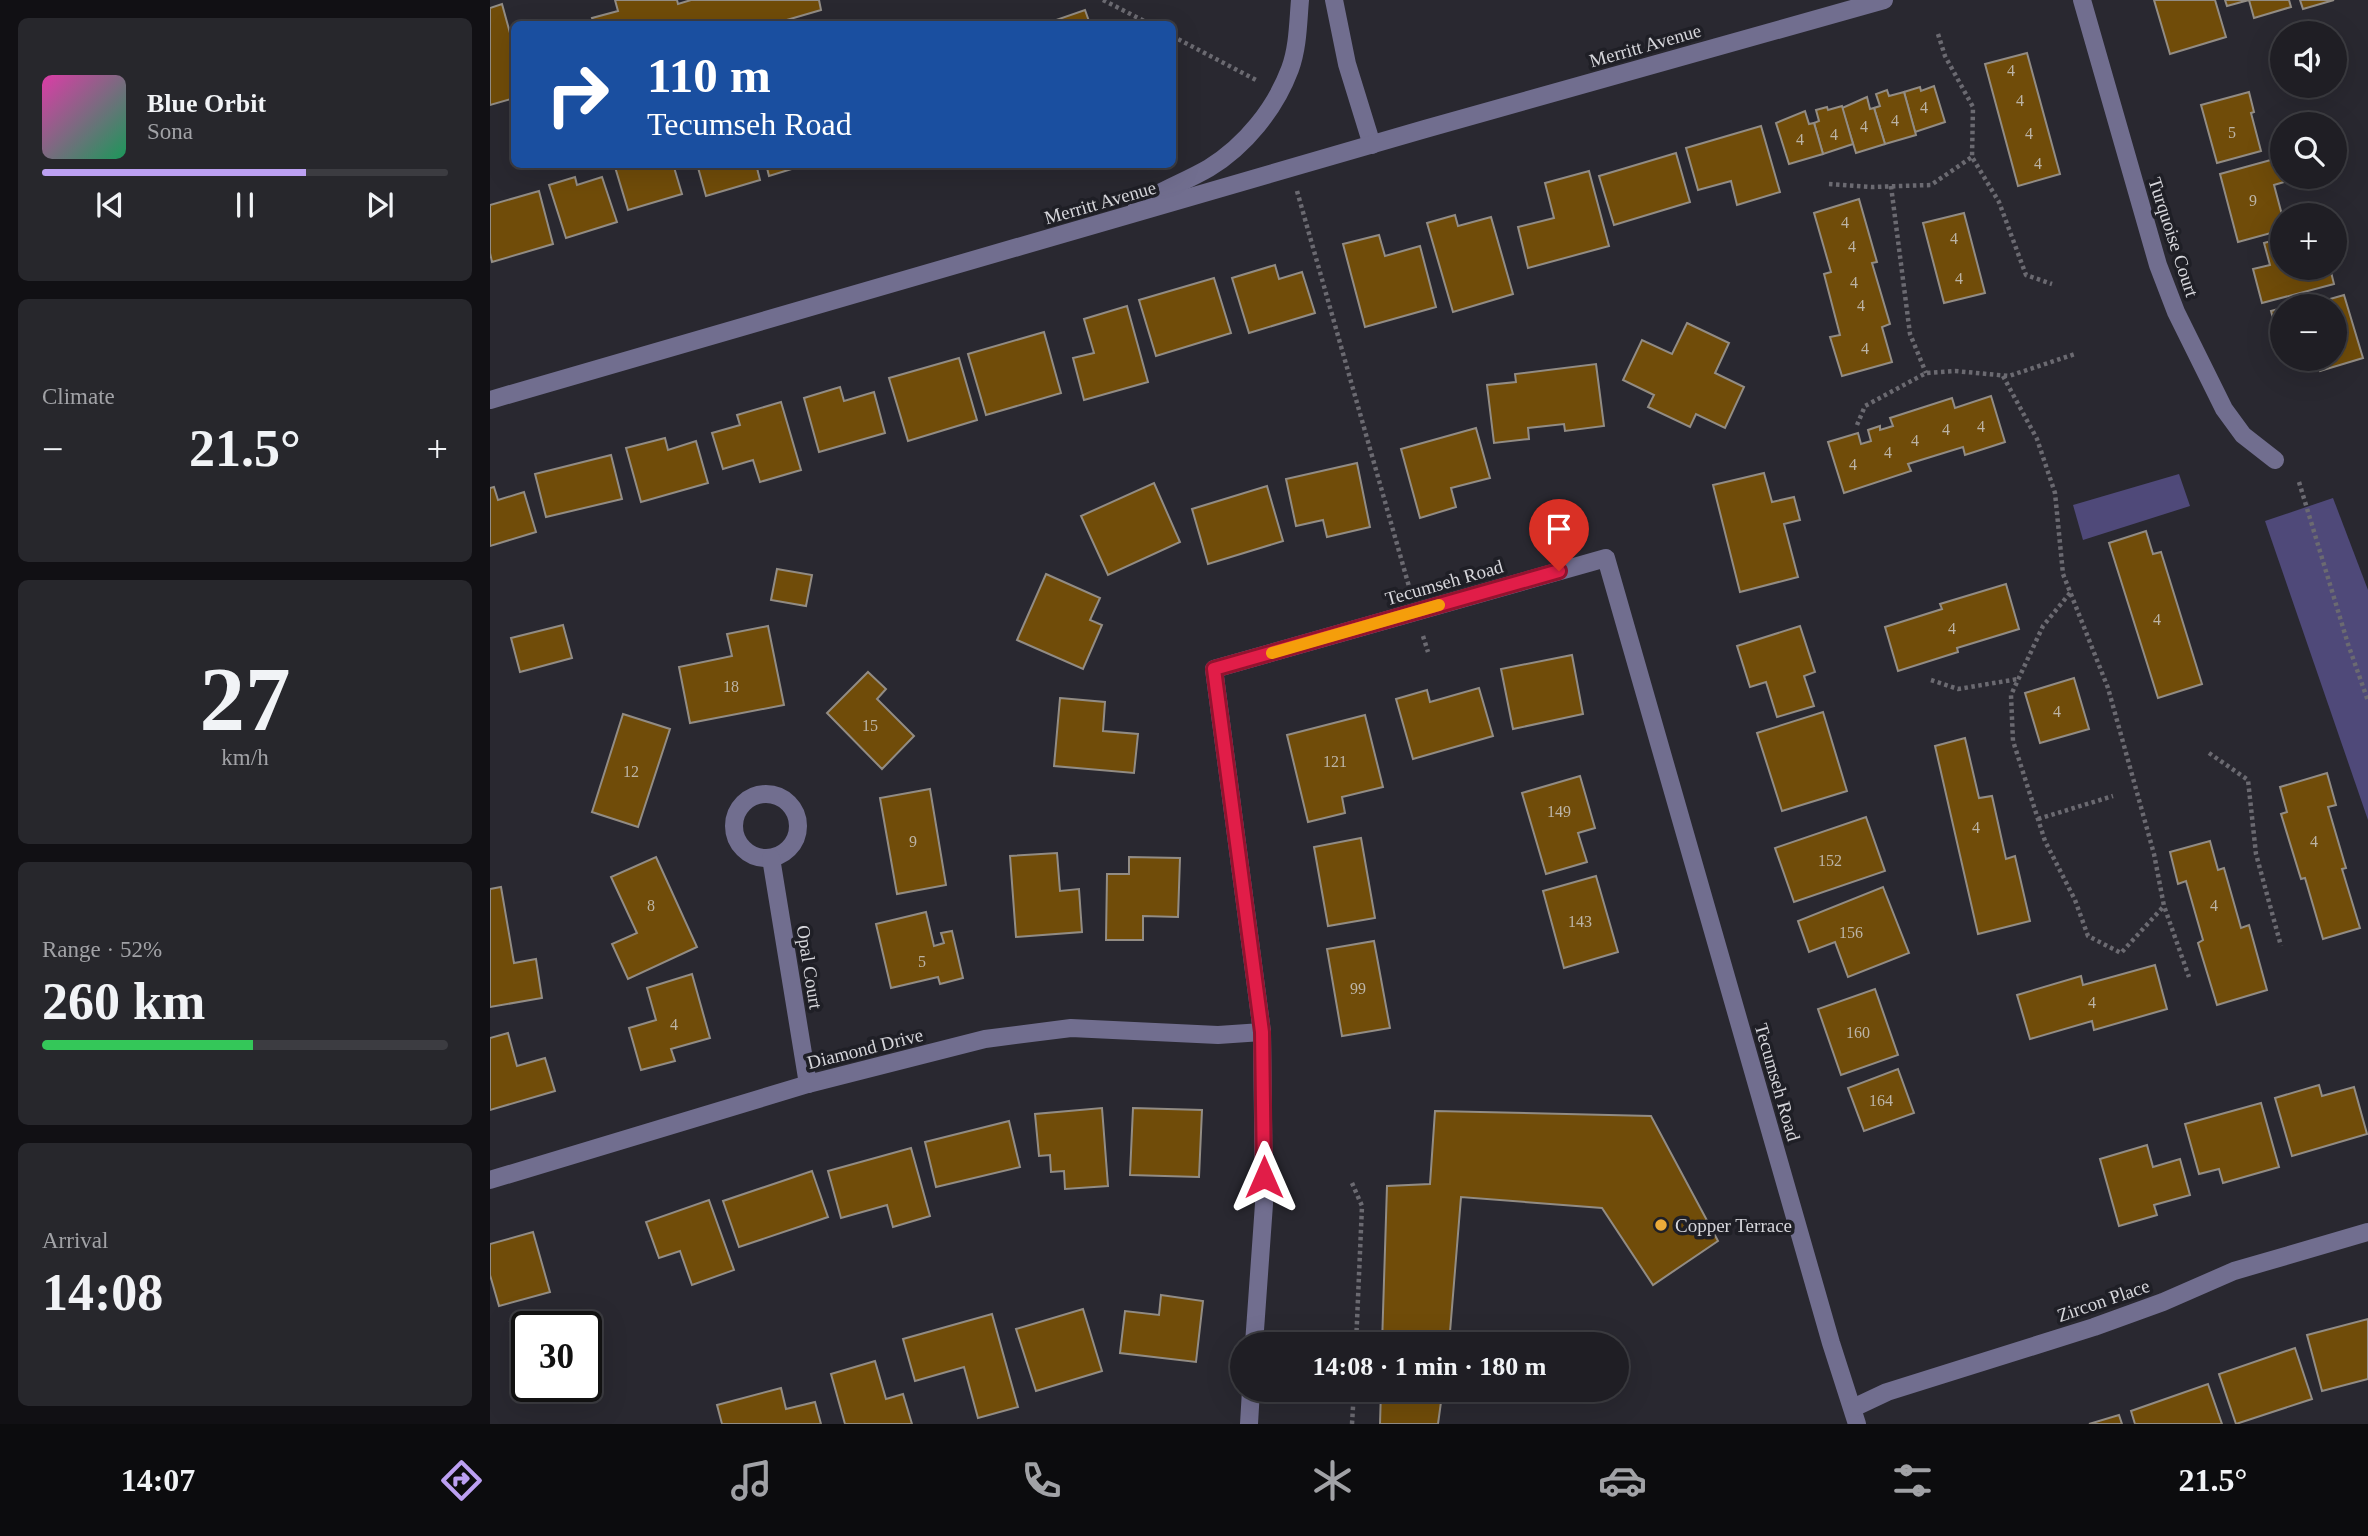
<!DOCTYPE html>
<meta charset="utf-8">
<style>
:root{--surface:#1f1e24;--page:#27272c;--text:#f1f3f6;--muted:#a1a2a6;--line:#3c3c41;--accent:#bca0f2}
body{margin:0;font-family:"Times New Roman",serif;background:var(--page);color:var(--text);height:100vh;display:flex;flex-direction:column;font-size:26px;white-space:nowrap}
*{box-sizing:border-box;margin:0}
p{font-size:23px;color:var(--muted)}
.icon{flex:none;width:38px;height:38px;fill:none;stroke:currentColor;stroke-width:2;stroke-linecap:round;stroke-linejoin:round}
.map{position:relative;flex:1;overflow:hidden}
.sheet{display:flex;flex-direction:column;gap:18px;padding:18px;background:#111014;width:490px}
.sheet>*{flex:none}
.guide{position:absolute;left:21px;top:21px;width:665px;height:147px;border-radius:10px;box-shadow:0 7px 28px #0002,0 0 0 2px var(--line);background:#1a4fa0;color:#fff;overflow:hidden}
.fabs{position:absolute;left:1780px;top:21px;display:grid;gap:14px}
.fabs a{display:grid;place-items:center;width:77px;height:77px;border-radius:50%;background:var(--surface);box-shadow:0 7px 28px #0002,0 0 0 2px var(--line);font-size:35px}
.speed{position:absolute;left:21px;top:1311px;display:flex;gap:14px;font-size:35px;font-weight:700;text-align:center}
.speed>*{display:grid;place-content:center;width:91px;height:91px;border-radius:50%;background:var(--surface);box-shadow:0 7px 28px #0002,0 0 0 2px var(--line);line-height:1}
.speed .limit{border:4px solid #111;border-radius:10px;background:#fff;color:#111}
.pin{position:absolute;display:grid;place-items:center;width:60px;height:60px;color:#fff;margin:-72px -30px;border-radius:50% 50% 50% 0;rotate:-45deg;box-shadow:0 0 7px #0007}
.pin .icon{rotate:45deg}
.me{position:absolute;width:77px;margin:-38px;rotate:0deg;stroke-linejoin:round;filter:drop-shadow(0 0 5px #0008)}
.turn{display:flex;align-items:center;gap:24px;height:147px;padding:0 21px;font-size:32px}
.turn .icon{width:91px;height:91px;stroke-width:2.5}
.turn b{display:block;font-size:49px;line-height:60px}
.big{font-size:52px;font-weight:600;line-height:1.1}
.sheet .tile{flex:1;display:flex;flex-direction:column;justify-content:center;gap:10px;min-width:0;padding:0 24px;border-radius:10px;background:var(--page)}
.sheet .dial{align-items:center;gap:0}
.dial b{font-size:91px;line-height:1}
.song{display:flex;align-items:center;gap:21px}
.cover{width:84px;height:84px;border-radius:10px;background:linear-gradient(135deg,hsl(320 70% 55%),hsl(150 70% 35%))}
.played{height:7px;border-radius:4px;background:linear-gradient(90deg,var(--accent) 65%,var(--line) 65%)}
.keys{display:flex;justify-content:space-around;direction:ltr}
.heat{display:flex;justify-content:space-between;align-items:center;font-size:38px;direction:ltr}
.charge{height:10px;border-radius:5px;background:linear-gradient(90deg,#34c759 52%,var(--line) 0)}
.trip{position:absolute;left:740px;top:1332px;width:399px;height:70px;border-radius:35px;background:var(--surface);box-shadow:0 7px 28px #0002,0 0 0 2px var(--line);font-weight:600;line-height:70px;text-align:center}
.menu{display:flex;height:112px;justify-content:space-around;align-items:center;background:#0c0c0e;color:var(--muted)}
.menu .icon{width:49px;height:49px}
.menu .selected{color:var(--accent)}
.menu b{font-size:32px;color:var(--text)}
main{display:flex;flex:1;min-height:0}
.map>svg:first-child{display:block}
.green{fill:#4f4979}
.building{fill:#704c09;stroke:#928c84;stroke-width:2}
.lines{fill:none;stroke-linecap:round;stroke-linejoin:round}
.path{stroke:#6b6a71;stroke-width:4.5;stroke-dasharray:3.5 3.5;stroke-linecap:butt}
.minor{stroke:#716e8f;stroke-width:18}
.route-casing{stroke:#92132f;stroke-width:18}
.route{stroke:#e11d48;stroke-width:12}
.slow{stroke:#f59e0b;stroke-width:12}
.poi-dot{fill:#ebaa39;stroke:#1f1f26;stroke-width:2.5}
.labels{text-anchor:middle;stroke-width:7;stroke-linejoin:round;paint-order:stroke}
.number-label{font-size:16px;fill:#bcb4a6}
.street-label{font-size:19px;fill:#d6d6db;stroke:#1f1f26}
.poi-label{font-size:19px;fill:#d6d6db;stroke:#1f1f26;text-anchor:start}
</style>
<main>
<section class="sheet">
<div class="tile">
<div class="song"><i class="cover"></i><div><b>Blue Orbit</b><p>Sona</p></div></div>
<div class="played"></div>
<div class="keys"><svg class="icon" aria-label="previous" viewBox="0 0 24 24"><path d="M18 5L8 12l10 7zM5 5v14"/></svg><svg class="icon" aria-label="pause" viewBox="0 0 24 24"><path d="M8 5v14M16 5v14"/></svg><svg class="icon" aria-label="next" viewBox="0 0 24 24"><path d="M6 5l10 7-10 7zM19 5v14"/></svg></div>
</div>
<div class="tile"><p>Climate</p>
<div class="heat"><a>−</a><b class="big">21.5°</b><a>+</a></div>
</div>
<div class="tile dial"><b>27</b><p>km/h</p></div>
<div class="tile"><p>Range · 52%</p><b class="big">260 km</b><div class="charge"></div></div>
<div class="tile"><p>Arrival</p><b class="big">14:08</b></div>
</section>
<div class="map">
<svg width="1878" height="1424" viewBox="0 0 1878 1424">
<rect width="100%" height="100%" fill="#292830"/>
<g class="green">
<polygon points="1689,474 1700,506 1593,540 1583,505"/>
<polygon points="1843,498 1878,590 1878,820 1775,521"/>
</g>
<g class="building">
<polygon points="125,0 187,0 188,4 201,0 329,0 331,10 283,24 104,24 102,18 128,11"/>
<polygon points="1664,0 1725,0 1736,37 1680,54"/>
<polygon points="1735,0 1799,0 1801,7 1764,18 1759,0 1737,6"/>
<polygon points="1810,0 1844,0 1813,9"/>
<polygon points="12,4 23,44 24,43 24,98 0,105 0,8"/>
<polygon points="595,10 600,24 564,24 563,21"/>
<polygon points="1537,53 1570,174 1528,186 1495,64"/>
<polygon points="1444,86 1455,122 1425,132 1414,92 1430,87 1431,91"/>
<polygon points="1397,90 1399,96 1414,92 1426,135 1395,144 1384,108 1390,106 1386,94"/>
<polygon points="1759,92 1764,112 1761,113 1771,151 1727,163 1711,105"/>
<polygon points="1377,97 1380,109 1384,108 1395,144 1366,153 1352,108"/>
<polygon points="1352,106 1363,144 1333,154 1324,123 1329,121 1326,110 1337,107 1338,110"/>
<polygon points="1315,111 1319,124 1324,123 1333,154 1299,164 1286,123"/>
<polygon points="1271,126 1290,192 1247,205 1241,181 1208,190 1196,148"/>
<polygon points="1186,153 1200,202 1124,225 1109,176"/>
<polygon points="1788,158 1794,182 1784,185 1792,215 1792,230 1748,242 1730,174"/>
<polygon points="132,164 183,164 192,194 138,210 125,167"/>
<polygon points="207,164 266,164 270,180 216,196"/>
<polygon points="276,164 318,164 279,176"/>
<polygon points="1099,171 1119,246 1038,268 1028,227 1064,218 1055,183"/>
<polygon points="85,177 87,185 112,177 127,222 76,238 59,185"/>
<polygon points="49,191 63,244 2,262 0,253 0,205"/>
<polygon points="1369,199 1387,262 1382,263 1400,324 1392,327 1402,362 1352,376 1340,337 1350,335 1334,274 1341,272 1324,213"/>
<polygon points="1474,213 1495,293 1454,303 1433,223"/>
<polygon points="965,215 968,226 1001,217 1023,294 963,312 937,223"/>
<polygon points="889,235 895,256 930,246 946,307 875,327 853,244"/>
<polygon points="1792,238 1792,268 1840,268 1844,284 1772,303 1763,269 1780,265 1774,243"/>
<polygon points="785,265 789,279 812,272 825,313 759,333 742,278"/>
<polygon points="724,278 741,333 666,356 649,300"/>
<polygon points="1854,295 1873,358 1830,371 1827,359 1844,359 1844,306 1797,306 1818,300 1819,305"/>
<polygon points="637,306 658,382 594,400 583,358 604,353 594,319"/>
<polygon points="1792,308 1792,347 1791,347 1781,311"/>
<polygon points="1197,323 1239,343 1225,373 1254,387 1235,428 1206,414 1200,427 1158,407 1164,395 1133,380 1152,340 1182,354"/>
<polygon points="554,332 571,393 496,415 478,354"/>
<polygon points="469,358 487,420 418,441 399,378"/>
<polygon points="1106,364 1114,426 1075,431 1074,424 1038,428 1039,439 1004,443 997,385 1026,382 1025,374"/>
<polygon points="350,387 354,401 384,392 395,433 329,452 314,398"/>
<polygon points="1501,396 1515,442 1475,455 1473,447 1418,464 1421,471 1354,493 1338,442 1368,433 1371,444 1381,441 1378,430 1390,426 1390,430 1403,426 1400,418 1462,398 1465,408"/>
<polygon points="291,402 311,470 270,482 263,460 233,469 222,433 250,425 247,415"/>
<polygon points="986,428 1000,478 961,488 966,507 930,518 911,449"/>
<polygon points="175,438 178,450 206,441 218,483 151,502 136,448"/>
<polygon points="121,455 132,499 56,517 45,474"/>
<polygon points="867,463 880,527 837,537 833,520 806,526 796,479"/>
<polygon points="1274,473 1282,502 1304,497 1310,520 1294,524 1308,577 1250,592 1223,485"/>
<polygon points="664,483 690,542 618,575 591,516"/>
<polygon points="777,486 793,541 718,564 702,509"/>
<polygon points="4,487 8,500 34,492 46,532 0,546 0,488"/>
<polygon points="1656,531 1663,554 1671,552 1712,684 1668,698 1619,543"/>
<polygon points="287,569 322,575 316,606 281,600"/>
<polygon points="556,574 610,598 600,620 612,625 593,669 527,640"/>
<polygon points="1516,584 1529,629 1467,648 1468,652 1408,671 1395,627 1452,609 1450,604"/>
<polygon points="73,625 82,658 30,672 21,638"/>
<polygon points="278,626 294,705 200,723 189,667 242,656 237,634"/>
<polygon points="1310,626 1325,672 1314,676 1324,706 1287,717 1276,682 1260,687 1247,646"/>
<polygon points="1082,655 1093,714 1023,729 1011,669"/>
<polygon points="378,672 396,689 387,699 424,736 392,769 337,713"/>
<polygon points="1584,678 1599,729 1550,743 1535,693"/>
<polygon points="989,688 1003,736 923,759 906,699 937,690 940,702"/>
<polygon points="570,698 615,702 613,731 648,734 644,773 564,766"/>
<polygon points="1333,712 1357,791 1292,811 1267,733"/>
<polygon points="133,714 180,729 148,827 102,812"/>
<polygon points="875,715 893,787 852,797 855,813 818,822 797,735"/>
<polygon points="1475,738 1489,798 1502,796 1516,859 1525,856 1540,921 1488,934 1445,746"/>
<polygon points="1837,773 1846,805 1838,807 1856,868 1852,869 1870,928 1833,939 1815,878 1811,879 1791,814 1797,812 1790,787"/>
<polygon points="1090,776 1105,828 1088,833 1097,862 1056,874 1032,793"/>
<polygon points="440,789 456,885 407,894 390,798"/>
<polygon points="1376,817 1395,871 1304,902 1285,848"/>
<polygon points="871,838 885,918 838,926 824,847"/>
<polygon points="1720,841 1728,870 1734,868 1751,928 1759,925 1777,990 1727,1005 1708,943 1713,940 1696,881 1688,884 1680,852"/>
<polygon points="567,853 570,891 589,889 592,932 526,937 520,856"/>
<polygon points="166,857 207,947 138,979 122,944 147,933 121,877"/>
<polygon points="639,857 690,858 688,917 653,916 653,940 616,940 617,874 639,874"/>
<polygon points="1106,876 1128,952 1074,968 1053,891"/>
<polygon points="11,887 24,963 46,959 52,998 0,1007 0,889"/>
<polygon points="1393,887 1419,953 1358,977 1345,942 1319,952 1308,921"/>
<polygon points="436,912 444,946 454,943 451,933 462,931 473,978 450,984 448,977 401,988 386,924"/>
<polygon points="884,941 900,1028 852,1036 837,949"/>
<polygon points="1665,965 1677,1009 1604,1030 1602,1021 1540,1039 1527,995 1591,976 1593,985"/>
<polygon points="202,974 220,1038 181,1049 185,1061 151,1070 139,1028 166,1020 157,988"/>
<polygon points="1385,989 1408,1055 1351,1075 1328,1009"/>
<polygon points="18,1033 27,1066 55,1058 65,1091 0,1110 0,1038"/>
<polygon points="1408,1069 1424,1113 1374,1131 1358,1088"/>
<polygon points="1829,1085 1832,1096 1864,1087 1877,1134 1802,1156 1785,1098"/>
<polygon points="1771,1103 1789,1167 1733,1183 1729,1169 1709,1174 1695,1124"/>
<polygon points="612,1108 618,1186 575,1189 574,1171 561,1172 560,1155 549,1156 545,1114"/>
<polygon points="643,1108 712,1110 709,1177 640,1175"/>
<polygon points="945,1111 1161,1116 1228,1241 1163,1285 1112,1208 971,1197 960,1332 990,1344 892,1344 897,1186 940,1184"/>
<polygon points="519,1121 530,1167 446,1187 435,1142"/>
<polygon points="1657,1145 1663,1167 1690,1159 1700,1195 1664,1205 1667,1215 1629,1226 1610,1159"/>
<polygon points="421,1148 440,1216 403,1227 397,1205 351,1218 338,1171"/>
<polygon points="322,1171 338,1217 249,1247 233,1201"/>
<polygon points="219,1200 244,1270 202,1285 190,1251 169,1258 156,1222"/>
<polygon points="43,1232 60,1292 9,1306 0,1275 0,1244"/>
<polygon points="671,1295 713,1301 706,1362 630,1353 635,1311 669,1315"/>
<polygon points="593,1309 612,1371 546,1391 526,1329"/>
<polygon points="72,1311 75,1326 37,1326 37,1386 60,1386 35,1392 20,1322"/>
<polygon points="502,1314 528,1407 488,1418 474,1367 425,1381 413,1339"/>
<polygon points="1878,1319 1878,1379 1832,1391 1817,1335"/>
<polygon points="1805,1348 1822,1399 1746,1424 1729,1374"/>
<polygon points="385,1361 396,1399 413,1394 422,1424 355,1424 341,1374"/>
<polygon points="1718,1384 1732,1424 1645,1424 1641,1411"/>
<polygon points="291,1388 296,1409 325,1402 331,1424 232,1424 227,1405"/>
<polygon points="891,1390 975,1390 971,1400 951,1402 948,1424 890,1424"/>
<polygon points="1629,1415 1632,1424 1599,1424"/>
</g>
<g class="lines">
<g class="path">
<polyline points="613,0 660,24"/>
<polyline points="1448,34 1455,56 1483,107 1482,157 1509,202 1536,275 1562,284"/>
<polyline points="682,36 768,81"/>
<polyline points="1339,184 1381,187 1441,185 1482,157"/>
<polyline points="1401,186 1420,334 1436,373"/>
<polyline points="807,191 920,590"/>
<polyline points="1513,376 1547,439 1565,493 1573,574 1618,688 1664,854 1674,906 1699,977"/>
<polyline points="1367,425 1375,406 1436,373 1465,371 1519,376 1585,354"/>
<polyline points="1809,482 1858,644 1878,701"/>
<polyline points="1580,593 1553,626 1521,695 1523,741 1555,841 1585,900 1598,936 1631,953 1674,906"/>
<polyline points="933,636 938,652"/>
<polyline points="1441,680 1468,689 1528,679"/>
<polyline points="1719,753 1758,780 1766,854 1791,946"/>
<polyline points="1548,819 1623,796"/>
<polyline points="862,1183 872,1206 866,1344"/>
<polyline points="862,1424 864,1390"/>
</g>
<g class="minor">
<polyline points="844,0 857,64 882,145"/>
<polyline points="1592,0 1668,265 1686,312 1734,409 1753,435 1785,460"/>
<path d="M647,206c22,-15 48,-24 72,-38 36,-22 66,-59 81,-99 8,-22 8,-46 10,-69"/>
<polyline points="0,400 935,129 1394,0"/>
<circle cx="276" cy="826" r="32"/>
<polyline points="281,858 318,1084"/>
<polyline points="0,1180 318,1084 495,1039 581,1028 728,1035 772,1032"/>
<polyline points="764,1344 774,1204 772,1032 724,669 1116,558 1341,1343 1367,1424"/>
<polyline points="1363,1408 1397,1392 1604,1327 1673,1302 1744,1271 1878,1232"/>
<polyline points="759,1424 761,1390"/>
</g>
</g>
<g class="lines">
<defs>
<polyline id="route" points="774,1177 772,1032 724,669 1069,571"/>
</defs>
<use href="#route" class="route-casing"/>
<use href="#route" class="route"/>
<polyline class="slow" points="782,653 949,605"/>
</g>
<circle class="poi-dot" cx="1171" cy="1225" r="7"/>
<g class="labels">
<g class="number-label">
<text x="1521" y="76">4</text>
<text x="1530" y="106">4</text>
<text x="1434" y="113">4</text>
<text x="1405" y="126">4</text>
<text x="1374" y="132">4</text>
<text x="1742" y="138">5</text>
<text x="1539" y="139">4</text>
<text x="1344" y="140">4</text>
<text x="1310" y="145">4</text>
<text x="1548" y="169">4</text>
<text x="1763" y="206">9</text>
<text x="1355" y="228">4</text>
<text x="1464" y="244">4</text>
<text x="1362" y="252">4</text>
<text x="1469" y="284">4</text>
<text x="1364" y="288">4</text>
<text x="1371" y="311">4</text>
<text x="1375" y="354">4</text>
<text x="1491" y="432">4</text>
<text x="1456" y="435">4</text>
<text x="1425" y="446">4</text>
<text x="1398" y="458">4</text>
<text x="1363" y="470">4</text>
<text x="1667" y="625">4</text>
<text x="1462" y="634">4</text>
<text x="241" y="692">18</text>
<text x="1567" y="717">4</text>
<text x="380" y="731">15</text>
<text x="845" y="767">121</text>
<text x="141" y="777">12</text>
<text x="1069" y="817">149</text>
<text x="1486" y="833">4</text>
<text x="423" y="847">9</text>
<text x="1824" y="847">4</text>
<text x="1340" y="866">152</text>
<text x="161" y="911">8</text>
<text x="1724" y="911">4</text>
<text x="1090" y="927">143</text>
<text x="1361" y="938">156</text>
<text x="432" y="967">5</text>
<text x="868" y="994">99</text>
<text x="1602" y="1008">4</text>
<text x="184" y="1030">4</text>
<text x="1368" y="1038">160</text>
<text x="1391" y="1106">164</text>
</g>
<g class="street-label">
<text transform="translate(1155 45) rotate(-16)" y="7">Merritt Avenue</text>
<text transform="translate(610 202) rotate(-16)" y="7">Merritt Avenue</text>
<text transform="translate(1684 237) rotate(72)" y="7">Turquoise Court</text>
<text transform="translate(954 582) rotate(-16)" y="7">Tecumseh Road</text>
<text transform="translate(320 967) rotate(81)" y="7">Opal Court</text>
<text transform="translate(375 1048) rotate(-14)" y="7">Diamond Drive</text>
<text transform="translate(1288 1082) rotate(74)" y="7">Tecumseh Road</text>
<text transform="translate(1613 1300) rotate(-19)" y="7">Zircon Place</text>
</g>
<g class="poi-label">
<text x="1185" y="1232">Copper Terrace</text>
</g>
</g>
</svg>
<div class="fabs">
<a><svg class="icon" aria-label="sound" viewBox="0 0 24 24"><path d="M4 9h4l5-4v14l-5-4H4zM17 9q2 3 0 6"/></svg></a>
<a><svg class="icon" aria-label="search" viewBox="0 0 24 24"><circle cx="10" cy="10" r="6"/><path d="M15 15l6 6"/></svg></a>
<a>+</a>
<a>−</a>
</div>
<div class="speed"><div class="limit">30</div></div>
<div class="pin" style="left:1069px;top:571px;background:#d93025"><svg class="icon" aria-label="arrive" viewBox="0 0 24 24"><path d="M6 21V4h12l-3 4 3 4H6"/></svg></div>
<svg class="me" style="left:774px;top:1177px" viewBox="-20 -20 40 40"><path d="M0-17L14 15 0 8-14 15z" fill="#e11d48" stroke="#fff" stroke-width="4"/></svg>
<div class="trip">14:08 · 1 min · 180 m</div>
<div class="guide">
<div class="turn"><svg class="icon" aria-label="right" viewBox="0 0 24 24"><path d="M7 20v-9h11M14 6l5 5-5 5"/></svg><div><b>110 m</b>Tecumseh Road</div></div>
</div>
</div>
</main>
<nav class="menu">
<b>14:07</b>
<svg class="icon selected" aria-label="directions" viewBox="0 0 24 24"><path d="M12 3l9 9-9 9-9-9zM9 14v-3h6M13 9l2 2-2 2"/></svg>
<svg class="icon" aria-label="music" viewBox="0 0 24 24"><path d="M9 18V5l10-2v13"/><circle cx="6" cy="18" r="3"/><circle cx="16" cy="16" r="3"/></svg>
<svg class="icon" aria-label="phone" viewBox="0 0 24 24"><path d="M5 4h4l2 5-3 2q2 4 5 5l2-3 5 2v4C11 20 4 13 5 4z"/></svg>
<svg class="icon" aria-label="climate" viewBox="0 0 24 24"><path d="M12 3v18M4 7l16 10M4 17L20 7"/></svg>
<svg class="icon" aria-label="car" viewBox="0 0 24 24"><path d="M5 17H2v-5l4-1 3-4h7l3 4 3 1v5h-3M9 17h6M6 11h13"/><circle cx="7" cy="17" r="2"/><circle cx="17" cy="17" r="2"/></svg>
<svg class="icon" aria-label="filters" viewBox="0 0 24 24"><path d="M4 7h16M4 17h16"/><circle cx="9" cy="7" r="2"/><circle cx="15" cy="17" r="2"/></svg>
<b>21.5°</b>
</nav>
